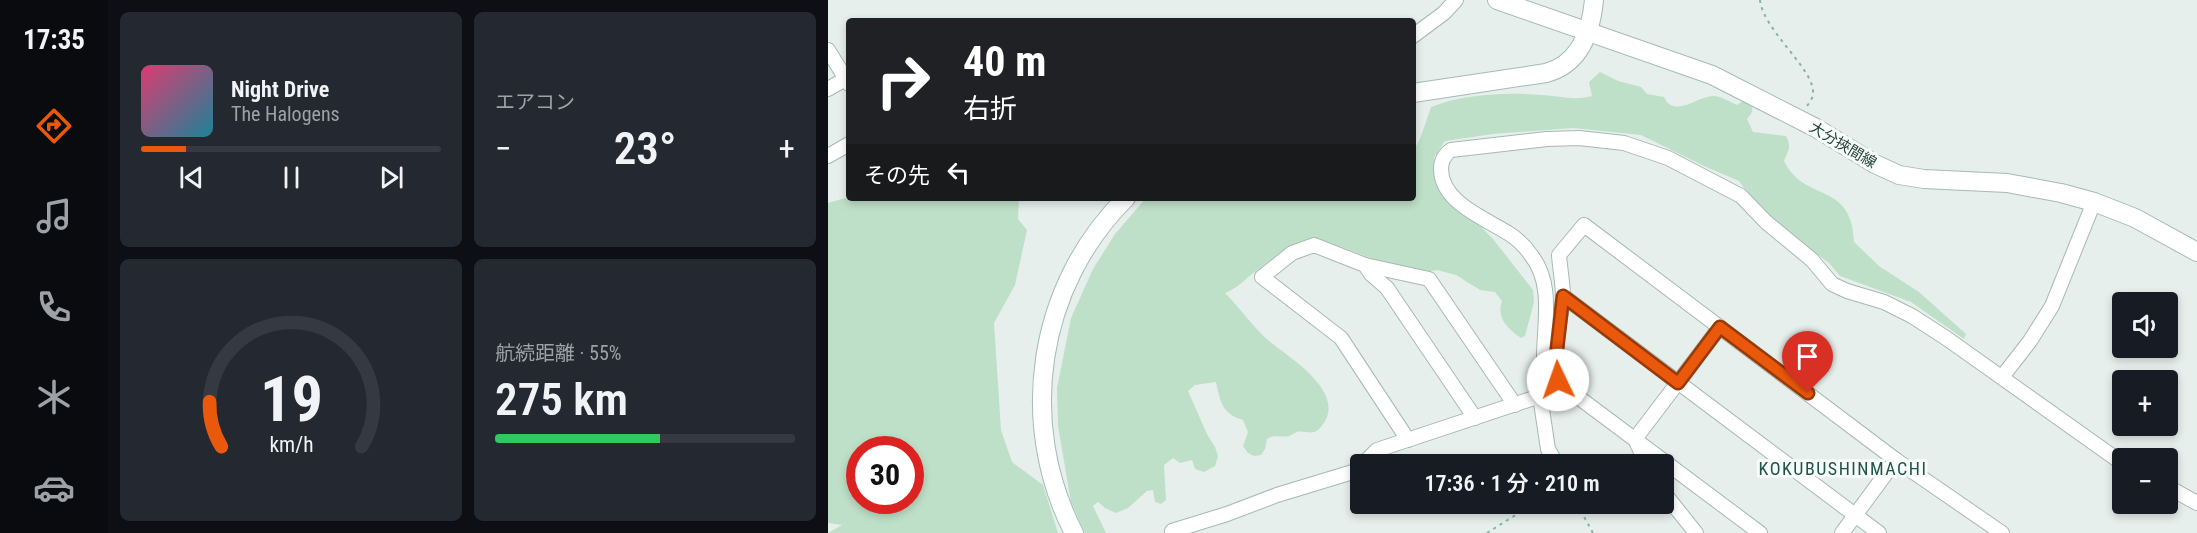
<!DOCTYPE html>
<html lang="ja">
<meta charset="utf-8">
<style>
:root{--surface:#171b24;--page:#242831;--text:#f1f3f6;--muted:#9ea1a6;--line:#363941;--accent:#ea580c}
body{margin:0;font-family:"Roboto Condensed","Noto Sans JP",sans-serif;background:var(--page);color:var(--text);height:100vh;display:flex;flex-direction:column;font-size:22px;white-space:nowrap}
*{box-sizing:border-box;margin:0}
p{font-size:20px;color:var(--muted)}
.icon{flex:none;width:33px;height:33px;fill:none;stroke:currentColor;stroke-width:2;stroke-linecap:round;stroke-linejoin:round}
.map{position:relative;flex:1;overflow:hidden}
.drawer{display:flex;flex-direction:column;gap:12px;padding:12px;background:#0d0f14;width:720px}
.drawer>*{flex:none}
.hud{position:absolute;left:18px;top:18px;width:570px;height:183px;border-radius:6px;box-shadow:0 3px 9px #0003;background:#202124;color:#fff;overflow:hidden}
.tools{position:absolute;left:1284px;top:292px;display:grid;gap:12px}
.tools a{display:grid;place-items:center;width:66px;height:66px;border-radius:6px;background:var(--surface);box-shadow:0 3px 9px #0003;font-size:30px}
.speed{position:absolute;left:18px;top:436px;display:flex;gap:12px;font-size:30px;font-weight:700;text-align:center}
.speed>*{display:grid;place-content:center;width:78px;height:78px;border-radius:50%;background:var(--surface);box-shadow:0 3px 9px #0003;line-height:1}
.speed .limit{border:9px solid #d22;background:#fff;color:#111}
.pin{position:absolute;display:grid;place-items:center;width:51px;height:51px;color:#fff;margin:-62px -26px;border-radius:50% 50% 50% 0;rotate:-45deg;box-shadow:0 0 6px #0007}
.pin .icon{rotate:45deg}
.me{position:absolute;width:66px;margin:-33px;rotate:357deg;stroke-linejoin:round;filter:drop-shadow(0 0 4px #0008)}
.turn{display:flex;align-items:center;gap:21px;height:126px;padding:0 18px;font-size:27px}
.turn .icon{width:78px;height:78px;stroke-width:2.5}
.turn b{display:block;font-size:42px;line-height:51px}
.then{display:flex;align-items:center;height:57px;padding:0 18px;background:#0003;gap:12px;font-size:22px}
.big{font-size:45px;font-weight:600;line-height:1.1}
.drawer .tile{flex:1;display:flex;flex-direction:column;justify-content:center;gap:9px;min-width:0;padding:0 21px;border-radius:9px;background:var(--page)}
.drawer .dial{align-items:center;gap:0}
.dial svg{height:156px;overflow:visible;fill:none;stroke:var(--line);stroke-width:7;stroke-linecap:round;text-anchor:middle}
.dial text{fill:var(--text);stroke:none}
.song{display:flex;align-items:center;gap:18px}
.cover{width:72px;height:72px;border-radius:9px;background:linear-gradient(135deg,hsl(340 70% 55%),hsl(190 70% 35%))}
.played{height:6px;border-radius:3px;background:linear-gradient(90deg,var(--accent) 15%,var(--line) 15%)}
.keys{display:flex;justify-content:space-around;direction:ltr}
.heat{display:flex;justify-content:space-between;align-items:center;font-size:33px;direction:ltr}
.charge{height:9px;border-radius:4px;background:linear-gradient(90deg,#34c759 55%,var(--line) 0)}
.drawer .tiles{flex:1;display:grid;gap:12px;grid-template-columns:repeat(2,1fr)}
.trip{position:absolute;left:522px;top:454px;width:324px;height:60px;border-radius:6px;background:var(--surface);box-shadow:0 3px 9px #0003;font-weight:600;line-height:60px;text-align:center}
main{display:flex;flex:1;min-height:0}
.menu{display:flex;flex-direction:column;width:108px;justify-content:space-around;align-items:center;background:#090b0e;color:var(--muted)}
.menu .icon{width:42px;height:42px}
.menu .active{color:var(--accent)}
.menu b{font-size:27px;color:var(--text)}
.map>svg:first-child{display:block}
.green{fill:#bfe0c8;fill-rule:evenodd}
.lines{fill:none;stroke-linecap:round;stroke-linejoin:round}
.street-casing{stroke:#a8b8b2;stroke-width:16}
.secondary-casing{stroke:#a4bbb3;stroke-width:20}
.path{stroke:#86b3a5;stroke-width:2;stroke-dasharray:3 4.5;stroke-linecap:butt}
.street{stroke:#fff;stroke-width:14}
.secondary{stroke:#fff;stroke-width:18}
.route-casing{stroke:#983908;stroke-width:15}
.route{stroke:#ea580c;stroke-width:10}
.labels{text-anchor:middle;stroke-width:6;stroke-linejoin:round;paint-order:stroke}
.street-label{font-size:15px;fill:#24423a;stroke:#f7fbf9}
.quarter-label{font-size:18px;letter-spacing:1.5px;fill:#1f5548;stroke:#f7fbf9}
</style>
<main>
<nav class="menu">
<b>17:35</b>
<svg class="icon active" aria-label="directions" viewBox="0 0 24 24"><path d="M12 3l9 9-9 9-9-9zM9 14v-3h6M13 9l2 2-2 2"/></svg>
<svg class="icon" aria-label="music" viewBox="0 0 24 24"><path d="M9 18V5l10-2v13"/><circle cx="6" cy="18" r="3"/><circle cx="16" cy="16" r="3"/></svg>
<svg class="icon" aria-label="phone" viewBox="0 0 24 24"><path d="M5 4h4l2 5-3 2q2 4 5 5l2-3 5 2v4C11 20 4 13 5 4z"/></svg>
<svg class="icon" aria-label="climate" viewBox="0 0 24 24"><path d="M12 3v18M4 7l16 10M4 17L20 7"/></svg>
<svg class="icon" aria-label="car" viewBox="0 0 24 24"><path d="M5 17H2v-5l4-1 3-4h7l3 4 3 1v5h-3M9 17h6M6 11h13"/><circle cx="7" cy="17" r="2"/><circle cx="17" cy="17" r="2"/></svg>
</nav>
<section class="drawer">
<div class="tiles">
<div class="tile">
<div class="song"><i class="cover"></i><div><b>Night Drive</b><p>The Halogens</p></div></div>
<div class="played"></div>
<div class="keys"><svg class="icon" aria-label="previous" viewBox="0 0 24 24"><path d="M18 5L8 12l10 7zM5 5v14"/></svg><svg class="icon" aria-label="pause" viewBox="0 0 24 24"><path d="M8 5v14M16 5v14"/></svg><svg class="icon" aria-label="next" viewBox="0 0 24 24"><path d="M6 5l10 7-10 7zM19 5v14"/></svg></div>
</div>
<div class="tile"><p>エアコン</p>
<div class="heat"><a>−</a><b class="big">23°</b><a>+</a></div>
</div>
<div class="tile dial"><svg viewBox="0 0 100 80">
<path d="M14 69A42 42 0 1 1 86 69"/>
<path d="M14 69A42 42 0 0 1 8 46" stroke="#ea580c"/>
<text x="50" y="56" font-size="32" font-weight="700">19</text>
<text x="50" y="72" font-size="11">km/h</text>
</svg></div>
<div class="tile"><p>航続距離 · 55%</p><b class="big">275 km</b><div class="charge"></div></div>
</div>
</section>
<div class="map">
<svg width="1369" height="533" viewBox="0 0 1369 533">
<rect width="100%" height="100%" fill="#e6efeb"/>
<g class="green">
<path d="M772,72l18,9 23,6 6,7 17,3c10,22 34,-1 49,-1 8,0 17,6 24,9l6,-4h7c4,8 3,12 -3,18l6,13 33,4c6,11 2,15 -2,25 21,43 68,19 70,81l25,24 40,26 47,42 -2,5 -53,-37 -71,-26 -11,-13 -43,-31 -31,-28 -16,-23 -35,-15 -63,-31 -68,-7 -80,6 -48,7 -11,16 7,36 12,15 19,10 21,21 40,51 1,12 -9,34 -4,2c-13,-9 -25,-20 -19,-37l-7,-9 -15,-2 -24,-15 -19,-5 -15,3 -30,-7 -75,-28c-21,0 -44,20 -61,33 -11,8 -18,17 -31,22 15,15 28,34 44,48 22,18 83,54 50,88 -7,7 -14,1 -22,3 -3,1 -5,3 -8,4 -9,2 -14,-2 -22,3l-2,10 -4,6 -7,1 -6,-3 -5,-7 5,-14 -5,-12c-21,-6 -23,-19 -27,-38l-21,3 -7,6 19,43 8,13 3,9 -3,10 -11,6 -9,-3 -3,-9 -12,3 -7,-5 -9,7 2,35 -5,4 -6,-2 -2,-12 -6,1 -19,17 -12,5 -11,-5 -7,-6 -5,4 13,27h-21l-14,-31 -13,-76 -1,-38 14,-70 22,-49 22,-35 31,-36h267v-47l7,-12 11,-32c32,-13 77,-15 110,-12 19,1 32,6 51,1l-3,-14z"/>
<path d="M21,197l170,1 -1,21 9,11 -12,55 -21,38 7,107 11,32 31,23 15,48h-230l14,-8 -14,-2v-320zM32,450h50v51h-50z"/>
</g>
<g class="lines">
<defs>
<g id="street">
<polyline points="585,36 616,13 628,0"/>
<polyline points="0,50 21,84"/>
<polyline points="0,89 21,77"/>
<polyline points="0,156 21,144"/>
<polyline points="537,265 601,279 687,405"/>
<polyline points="735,296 1051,533"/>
<polyline points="1174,377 1202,341 1224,306 1266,202"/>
<path d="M723,393c-3,-12 -7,-24 -7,-36 0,-34 10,-73 -13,-102 -6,-9 -15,-17 -23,-22 -24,-15 -67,-31 -67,-64 0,-8 3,-14 10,-19l96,-11 32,-1 45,5 44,15 73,38 25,26 46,38 20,24 15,7 37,11 28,14 34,22 176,125"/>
<polyline points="712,396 720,449 729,465"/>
<polyline points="580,440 513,338 434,277 464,253 486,245 537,265 543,274 559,288 647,418"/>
<polyline points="534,465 549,450 730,390"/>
<polyline points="819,465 807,439 892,327"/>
<polyline points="1340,487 1369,503"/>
<polyline points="836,493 868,533"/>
<polyline points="345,533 344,531 399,514 449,495 528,471 532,467"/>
<path d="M932,533l-194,-145c-20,-21 -5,-64 -3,-91 0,-13 -3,-28 -4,-42l25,-30 312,235 106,73"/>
<polyline points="1014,533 1068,460"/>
</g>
<g id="secondary">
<polyline points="669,0 884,75 988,128 1047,164 1071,175 1096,179 1179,183 1233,193 1266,202 1307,218 1369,252"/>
<path d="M585,93l133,-20c34,-9 45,-41 48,-73"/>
<path d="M246,533c-57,-110 -37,-247 52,-335"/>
</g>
</defs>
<use href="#street" class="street-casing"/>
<use href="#secondary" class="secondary-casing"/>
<g class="path">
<path d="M932,0c3,30 55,70 53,93 0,5 -3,9 -6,13"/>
<polyline points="749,504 765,533"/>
<polyline points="659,533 705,504"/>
</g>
<use href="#street" class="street"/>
<use href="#secondary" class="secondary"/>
</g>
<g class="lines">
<defs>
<polyline id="route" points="730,380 727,366 735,296 850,383 892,327 980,393"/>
</defs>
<use href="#route" class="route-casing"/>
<use href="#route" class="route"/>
</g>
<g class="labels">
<g class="street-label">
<text transform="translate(1015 145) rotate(31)" y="5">大分挾間線</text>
</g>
<g class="quarter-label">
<text x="1015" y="475">KOKUBUSHINMACHI</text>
</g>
</g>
</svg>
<div class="tools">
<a><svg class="icon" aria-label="sound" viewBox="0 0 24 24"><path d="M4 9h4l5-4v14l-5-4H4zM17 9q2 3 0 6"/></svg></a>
<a>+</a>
<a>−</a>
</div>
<div class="speed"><div class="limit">30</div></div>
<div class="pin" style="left:980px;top:393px;background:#d93025"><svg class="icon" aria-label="arrive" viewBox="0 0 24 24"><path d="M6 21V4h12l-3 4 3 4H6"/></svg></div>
<svg class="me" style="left:730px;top:380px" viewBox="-20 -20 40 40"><circle r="19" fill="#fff"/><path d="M0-13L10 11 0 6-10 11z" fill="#ea580c"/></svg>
<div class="trip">17:36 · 1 分 · 210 m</div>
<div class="hud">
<div class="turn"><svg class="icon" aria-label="right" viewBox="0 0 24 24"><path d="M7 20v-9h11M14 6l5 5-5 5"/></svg><div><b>40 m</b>右折</div></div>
<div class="then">その先<svg class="icon" aria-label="left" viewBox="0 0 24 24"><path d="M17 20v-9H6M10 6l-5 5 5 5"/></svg></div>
</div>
</div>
</main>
